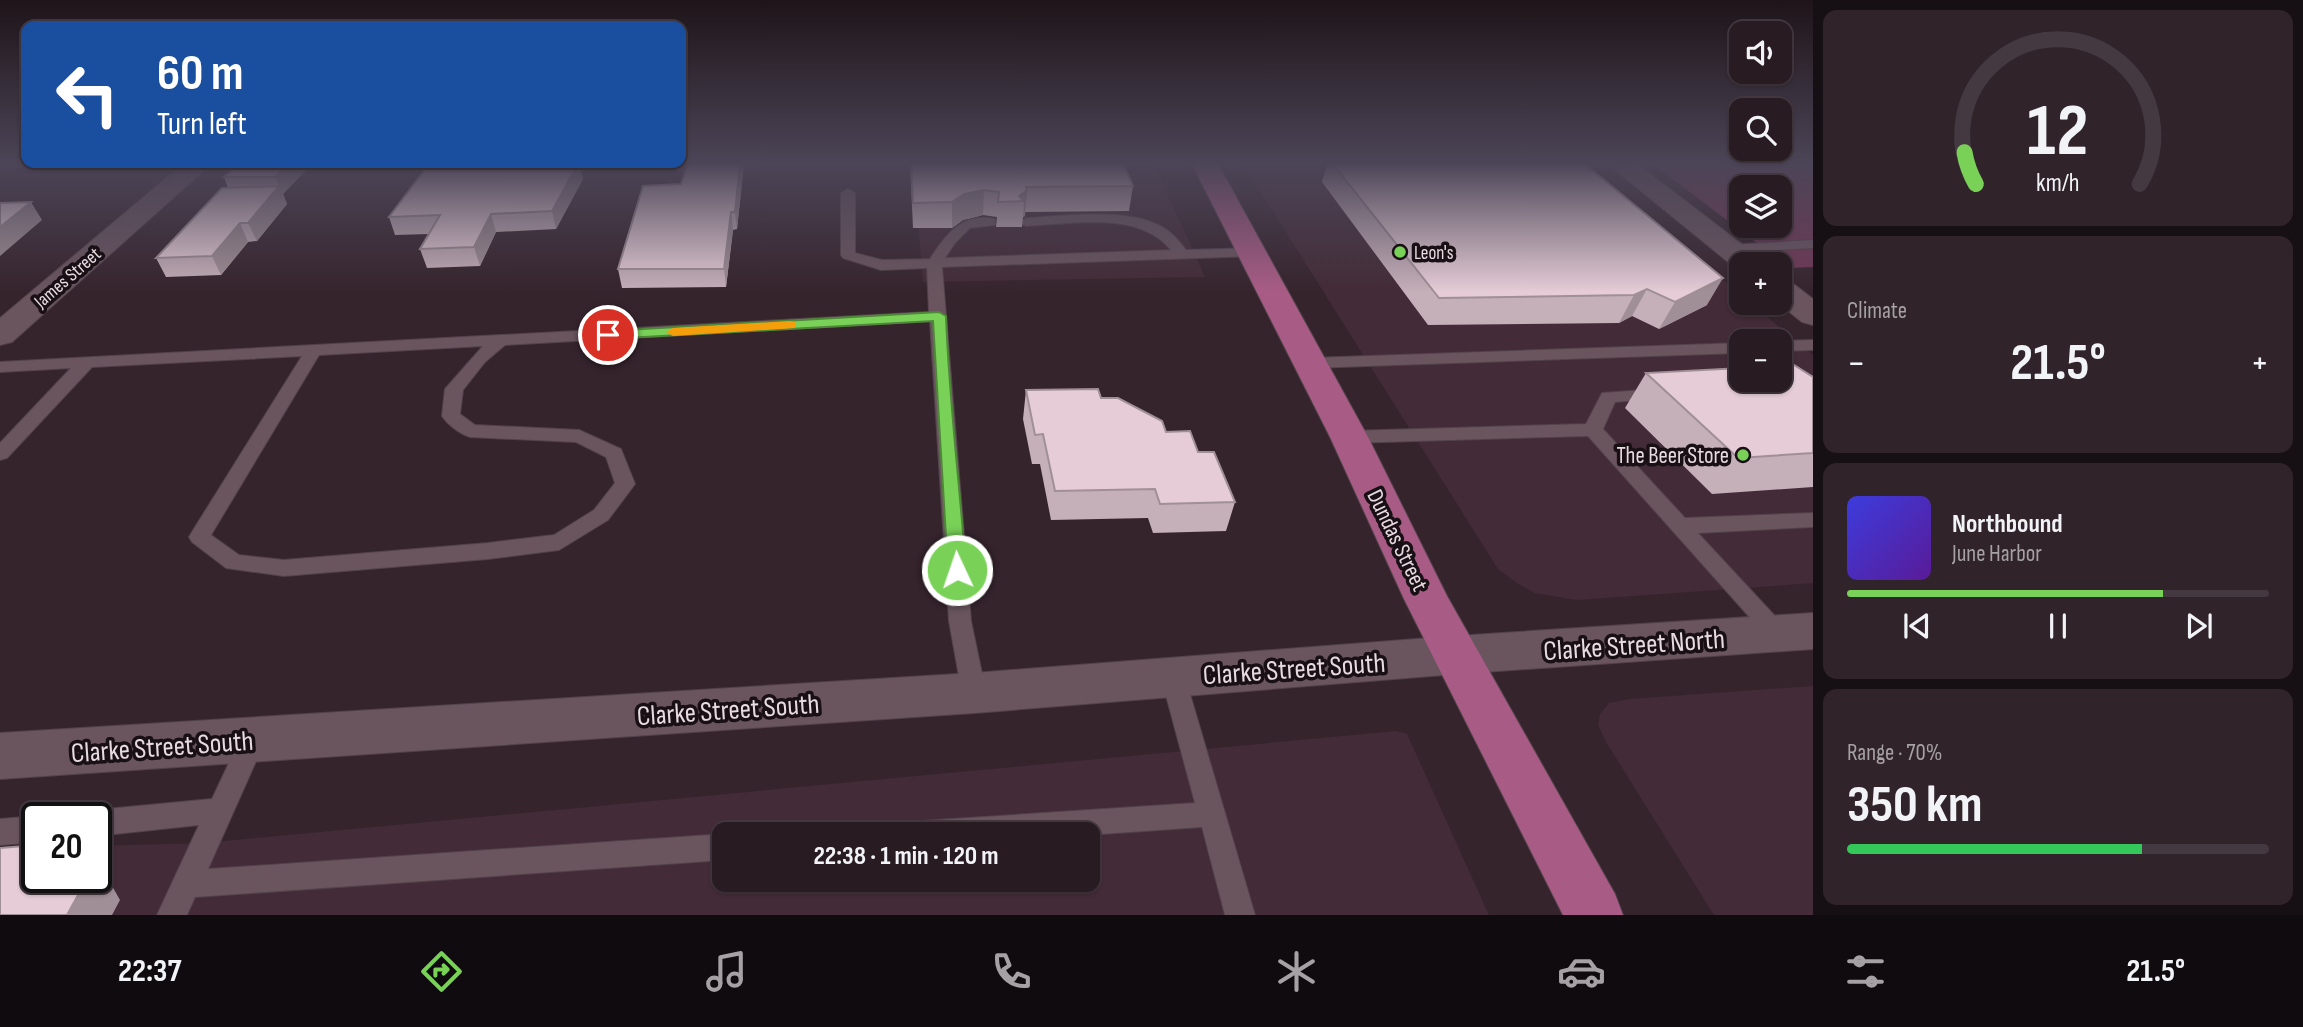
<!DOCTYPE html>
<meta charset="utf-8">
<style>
:root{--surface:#281b22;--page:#30242a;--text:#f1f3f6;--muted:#a5a1a5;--line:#443940;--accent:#79d158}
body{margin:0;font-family:"Sofia Sans Condensed",sans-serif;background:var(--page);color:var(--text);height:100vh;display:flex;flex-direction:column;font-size:26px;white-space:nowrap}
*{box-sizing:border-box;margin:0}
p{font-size:23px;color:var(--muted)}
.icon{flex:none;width:38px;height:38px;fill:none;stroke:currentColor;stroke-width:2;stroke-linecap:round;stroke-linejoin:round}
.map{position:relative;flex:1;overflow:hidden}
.drawer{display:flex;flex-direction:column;gap:10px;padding:10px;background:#160f13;width:490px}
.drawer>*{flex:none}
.hud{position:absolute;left:21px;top:21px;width:665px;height:147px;border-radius:14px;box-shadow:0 2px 5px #0004,0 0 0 2px var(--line);background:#1a4fa0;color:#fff;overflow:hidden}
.controls{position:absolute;left:1729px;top:21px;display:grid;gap:14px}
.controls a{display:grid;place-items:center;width:63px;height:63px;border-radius:14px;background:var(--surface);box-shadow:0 2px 5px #0004,0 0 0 2px var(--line);font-size:35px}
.speed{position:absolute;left:21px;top:802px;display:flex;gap:14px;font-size:35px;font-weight:700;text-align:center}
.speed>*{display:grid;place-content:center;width:91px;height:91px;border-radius:50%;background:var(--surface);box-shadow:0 2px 5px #0004,0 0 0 2px var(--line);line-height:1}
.speed .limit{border:4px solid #111;border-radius:10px;background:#fff;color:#111}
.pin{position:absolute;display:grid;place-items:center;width:60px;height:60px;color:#fff;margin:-30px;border:4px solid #fff;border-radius:50%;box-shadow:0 2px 7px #0007}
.me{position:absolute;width:77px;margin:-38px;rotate:357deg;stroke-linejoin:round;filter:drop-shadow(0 0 5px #0008)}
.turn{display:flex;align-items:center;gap:24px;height:147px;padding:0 21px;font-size:32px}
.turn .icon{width:91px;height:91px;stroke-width:2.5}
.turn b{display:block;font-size:49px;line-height:60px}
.big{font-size:52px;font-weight:700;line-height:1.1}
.drawer .tile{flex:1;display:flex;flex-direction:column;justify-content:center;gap:10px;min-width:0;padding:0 24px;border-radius:14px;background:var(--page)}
.drawer .dial{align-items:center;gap:0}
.dial svg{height:182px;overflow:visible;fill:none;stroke:var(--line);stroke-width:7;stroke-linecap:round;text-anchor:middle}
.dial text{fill:var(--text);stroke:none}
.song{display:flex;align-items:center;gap:21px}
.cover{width:84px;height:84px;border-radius:10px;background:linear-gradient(135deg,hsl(240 70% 55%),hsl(270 70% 35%))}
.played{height:7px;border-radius:4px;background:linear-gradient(90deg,var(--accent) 75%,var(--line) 75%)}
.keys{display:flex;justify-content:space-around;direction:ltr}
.heat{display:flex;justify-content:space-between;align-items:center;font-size:38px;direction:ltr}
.charge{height:10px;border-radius:5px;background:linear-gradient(90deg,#34c759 70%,var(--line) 0)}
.trip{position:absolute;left:712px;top:822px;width:388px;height:70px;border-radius:14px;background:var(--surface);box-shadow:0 2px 5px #0004,0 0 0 2px var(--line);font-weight:700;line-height:70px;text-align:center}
.tabs{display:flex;height:112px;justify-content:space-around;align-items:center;background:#100b0e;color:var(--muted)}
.tabs .icon{width:49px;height:49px}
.tabs .selected{color:var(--accent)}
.tabs b{font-size:32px;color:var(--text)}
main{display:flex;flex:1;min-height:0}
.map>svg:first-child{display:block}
.built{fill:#432b37;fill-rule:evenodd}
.green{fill:#703856;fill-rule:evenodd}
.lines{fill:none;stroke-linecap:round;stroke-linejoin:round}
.lane-casing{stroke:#52424a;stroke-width:2}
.street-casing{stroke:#52424a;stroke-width:2}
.secondary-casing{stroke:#52424a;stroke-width:2}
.primary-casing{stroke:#52424a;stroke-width:2}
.lane{fill:#6a555f;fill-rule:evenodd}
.street{fill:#6a555f;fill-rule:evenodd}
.secondary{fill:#6a555f;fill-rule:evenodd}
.primary{fill:#a85c85;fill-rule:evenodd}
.wall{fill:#c5afb9}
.shaded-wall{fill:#a08f96}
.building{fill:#e5ccd7;stroke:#a08f96;stroke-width:2}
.route{fill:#79d158;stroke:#4f8839;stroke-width:2}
.slow{fill:#f59e0b}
.poi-dot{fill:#79d158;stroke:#181014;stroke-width:2.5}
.labels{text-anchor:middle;stroke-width:7;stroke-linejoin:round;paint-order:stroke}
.far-poi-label{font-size:19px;fill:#e7dae0;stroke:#181014;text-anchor:start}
.far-street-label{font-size:19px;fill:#e7dae0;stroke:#181014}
.poi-label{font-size:23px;fill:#e7dae0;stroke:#181014;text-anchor:end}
.street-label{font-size:23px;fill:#e7dae0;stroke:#181014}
.near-street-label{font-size:28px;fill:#e7dae0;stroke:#181014}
</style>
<main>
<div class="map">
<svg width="1813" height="915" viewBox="0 0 1813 915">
<rect width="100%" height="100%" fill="#36242d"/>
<g class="built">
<polygon points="913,164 1154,164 1205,277 923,282"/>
<path d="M1243,164h340l158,131v8h9l63,52v228l-236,17 -42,-7 -18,-10 -19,-14zM1741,341h39v39h-39z"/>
<polygon points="1813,686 1813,915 1714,915 1606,742 1598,725 1600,714 1609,703 1630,699"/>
<path d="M1396,731l11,3 82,181h-1489v-66l37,28h59v-31l108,-3zM724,835h364v45h-364z"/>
</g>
<path class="green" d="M1653,164h160v103l-23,1zM1741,187h39v39h-39z"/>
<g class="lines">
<defs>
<g id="lane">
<path d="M848,189l7,4v60l27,7 48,-1c16,-25 32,-47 65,-40v6l-25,3 -15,15 -10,15 226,-8c-33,-40 -99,-26 -145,-24l-7,-4 7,-4c38,-2 102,-11 136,9 10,5 17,14 24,23l68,-2 7,4 -7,4 -312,11 29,354 15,72 -3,7 -9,3 -9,-3 -3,-7 -13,-72 -19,-300 -425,24 -20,17 -22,28 -3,24 15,11 104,5 42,19 14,35 -27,36 -49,30 -71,9 -204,17 -58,-8 -34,-26 -3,-5 3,-5 110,-176 -210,11 -85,91 -7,2v-17l71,-75 -71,4v-10l929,-50 -2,-44 -46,2 -38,-12 -2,-3v-62zM483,346l-38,43 -3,27c6,9 18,18 28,21l106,5 30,15 9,26 -21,27 -40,25 -66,8 -204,17 -45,-5 -28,-20 108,-180z"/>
<polygon points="1813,240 1813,248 1730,253 1723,249 1730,245"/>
<polygon points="1813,340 1813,350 1780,351 1779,341"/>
<polygon points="1741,343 1741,353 1311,368 1302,363 1311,358"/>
<polygon points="1657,389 1663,390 1666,394 1663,398 1615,402 1603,429 1685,518 1813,513 1813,527 1698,533 1786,628 1790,634 1786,640 1778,643 1770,640 1588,436 1349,443 1342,441 1340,437 1342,433 1349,431 1586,424 1602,393"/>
<polygon points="1173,667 1182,670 1185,677 1255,915 1225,915 1202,827 1088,835 892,835 896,826 906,822 1195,803 1161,677 1164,670"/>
<polygon points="252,730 261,733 265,741 208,869 724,834 726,835 724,860 195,897 187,915 157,915 199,825 96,836 96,817 85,817 86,814 96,810 212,799 243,733"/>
<polygon points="37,816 40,817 37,817 37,842 0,845 0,819"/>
</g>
<g id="street">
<polygon points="1608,164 1637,164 1760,258 1764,264 1741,264 1741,271 1738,270"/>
<polygon points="1780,280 1791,282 1813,299 1813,325 1802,322 1778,303"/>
<polygon points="1813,613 1813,649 1456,674 974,713 0,779 0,733 974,673 1456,636"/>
</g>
<polygon id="secondary" points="183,164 211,164 12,342 0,345 0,318"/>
<polygon id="primary" points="1192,164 1218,164 1368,437 1447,596 1615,894 1623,915 1563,915 1404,599 1330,437"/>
</defs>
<use href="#lane" class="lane-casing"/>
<use href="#street" class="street-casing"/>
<use href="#secondary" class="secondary-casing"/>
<use href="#primary" class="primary-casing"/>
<use href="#lane" class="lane"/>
<use href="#street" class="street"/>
<use href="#secondary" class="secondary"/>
<use href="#primary" class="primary"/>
</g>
<g class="wall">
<polygon points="235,164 312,164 283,194 287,204 257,241 248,242 221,275 166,277 156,258 228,188 224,177 233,168 232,167"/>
<polygon points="744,164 737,229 733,230 726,287 622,288 618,269 681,184"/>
<polygon points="910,164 1133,186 1129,211 1025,212 1025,216 1023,217 1022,227 996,227 997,217 983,215 963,220 952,228 913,228"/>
<polygon points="1327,164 1585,164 1707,305 1659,329 1632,316 1619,323 1428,325 1322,182"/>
<polygon points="583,179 556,229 496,232 480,266 427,268 420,249 429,234 395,235 389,217"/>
<polygon points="1646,373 1813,377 1813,487 1712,494 1625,408"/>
<polygon points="1026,390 1101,398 1166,432 1198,452 1235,502 1226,531 1153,533 1148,518 1051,520 1040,464 1032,464 1023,419"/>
</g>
<g class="shaded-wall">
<polygon points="288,164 312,164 283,194 287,204 257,241 248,223 279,187 275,177"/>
<polygon points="578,164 580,164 583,179 556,229 552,211"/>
<polygon points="740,164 744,164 737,229 735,212"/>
<polygon points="984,190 983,215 963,220 952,228 952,202 964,194"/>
<polygon points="1027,190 1025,216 1023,217 1024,201 1019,196"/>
<polygon points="31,202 42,220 0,256 0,227"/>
<polygon points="731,212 733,230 726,287 724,269"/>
<polygon points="491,214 496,232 480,266 474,247"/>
<polygon points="240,223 248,242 221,275 212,256"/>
<polygon points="1723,278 1707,305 1659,329 1675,302"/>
<polygon points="1647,289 1632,316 1619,323 1634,295"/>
<polygon points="96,864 103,870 120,900 112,915 67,915 88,877 96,877"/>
</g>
<g class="building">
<polygon points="235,164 288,164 275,177 224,177 235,167 232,167"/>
<polygon points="429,164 578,164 552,211 491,214 474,247 420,249 440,215 389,217"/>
<polygon points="688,164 740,164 735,212 731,212 724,269 618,269 643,186 681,184"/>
<polygon points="911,164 1124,164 1133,186 1026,187 1027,190 1019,196 1024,201 998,202 999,192 984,190 964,194 952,202 913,203"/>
<polygon points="1333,164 1585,164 1723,278 1675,302 1647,289 1634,295 1439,298"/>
<polygon points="279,186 248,223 240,223 212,256 156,258 222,188"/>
<polygon points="31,202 0,227 0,203"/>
<polygon points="1780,365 1794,365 1813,377 1813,453 1738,458 1646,373 1741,368 1741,380 1780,380"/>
<polygon points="1098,389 1101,398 1118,398 1162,421 1166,432 1190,431 1198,452 1214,452 1235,502 1160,504 1155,489 1055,491 1043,434 1035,435 1026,390"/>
<polygon points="37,845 37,877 88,877 67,915 0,915 0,848"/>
</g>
<linearGradient id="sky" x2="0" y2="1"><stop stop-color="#1e1419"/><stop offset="0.56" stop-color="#4c4557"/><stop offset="1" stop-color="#4c4557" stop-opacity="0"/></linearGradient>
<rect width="1813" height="292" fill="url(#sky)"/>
<path class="route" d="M939,312l7,4c3,85 14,170 20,254l-3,5h-12l-3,-5 -15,-249 -325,18 -7,-4 7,-4z"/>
<polygon class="slow" points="790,321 795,322 795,328 673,336 666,332 673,328"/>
<g class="poi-dot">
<circle cx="1400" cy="252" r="7"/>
<circle cx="1743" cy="455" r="7"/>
</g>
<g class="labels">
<g class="far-poi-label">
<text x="1414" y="259">Leon's</text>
</g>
<g class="far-street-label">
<text transform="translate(67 277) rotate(-41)" y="7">James Street</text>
</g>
<g class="poi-label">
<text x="1729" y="463">The Beer Store</text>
</g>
<g class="street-label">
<text transform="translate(1398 540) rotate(64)" y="8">Dundas Street</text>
</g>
<g class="near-street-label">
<text transform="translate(1634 644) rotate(-4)" y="10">Clarke Street North</text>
<text transform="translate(1294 668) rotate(-4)" y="10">Clarke Street South</text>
<text transform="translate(728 709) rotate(-4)" y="10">Clarke Street South</text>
<text transform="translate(162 746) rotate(-4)" y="10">Clarke Street South</text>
</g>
</g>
</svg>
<div class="controls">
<a><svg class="icon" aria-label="sound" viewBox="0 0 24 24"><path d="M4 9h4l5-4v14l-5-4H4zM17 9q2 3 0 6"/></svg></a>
<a><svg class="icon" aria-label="search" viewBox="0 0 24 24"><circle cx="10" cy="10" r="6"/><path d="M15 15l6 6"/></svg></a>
<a><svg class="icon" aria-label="layers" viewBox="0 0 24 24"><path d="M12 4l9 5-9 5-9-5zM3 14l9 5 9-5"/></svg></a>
<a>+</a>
<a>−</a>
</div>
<div class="speed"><div class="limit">20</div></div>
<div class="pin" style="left:608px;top:335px;background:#d93025"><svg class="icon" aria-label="arrive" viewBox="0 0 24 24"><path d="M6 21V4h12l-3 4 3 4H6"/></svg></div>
<svg class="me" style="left:957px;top:570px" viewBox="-20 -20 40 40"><circle r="17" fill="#79d158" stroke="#fff" stroke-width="3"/><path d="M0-11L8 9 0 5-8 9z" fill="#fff"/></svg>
<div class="trip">22:38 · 1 min · 120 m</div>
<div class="hud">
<div class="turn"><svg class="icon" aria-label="left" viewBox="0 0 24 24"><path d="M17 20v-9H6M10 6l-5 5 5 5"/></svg><div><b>60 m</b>Turn left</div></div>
</div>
</div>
<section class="drawer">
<div class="tile dial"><svg viewBox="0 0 100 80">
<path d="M14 69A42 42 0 1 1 86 69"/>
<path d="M14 69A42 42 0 0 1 9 55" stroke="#79d158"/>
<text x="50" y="56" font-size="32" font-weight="700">12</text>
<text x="50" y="72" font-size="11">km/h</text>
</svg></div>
<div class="tile"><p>Climate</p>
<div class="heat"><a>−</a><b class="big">21.5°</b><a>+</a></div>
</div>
<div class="tile">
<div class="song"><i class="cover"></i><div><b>Northbound</b><p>June Harbor</p></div></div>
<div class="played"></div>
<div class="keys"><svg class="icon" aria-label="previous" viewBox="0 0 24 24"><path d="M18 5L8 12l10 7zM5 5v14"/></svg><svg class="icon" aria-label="pause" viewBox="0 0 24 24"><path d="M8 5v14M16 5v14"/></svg><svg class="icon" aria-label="next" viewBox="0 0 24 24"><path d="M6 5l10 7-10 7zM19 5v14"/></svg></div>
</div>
<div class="tile"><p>Range · 70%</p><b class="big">350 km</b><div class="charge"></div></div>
</section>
</main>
<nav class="tabs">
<b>22:37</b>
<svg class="icon selected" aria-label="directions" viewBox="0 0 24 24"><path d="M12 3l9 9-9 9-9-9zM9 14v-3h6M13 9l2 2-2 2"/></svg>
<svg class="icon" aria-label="music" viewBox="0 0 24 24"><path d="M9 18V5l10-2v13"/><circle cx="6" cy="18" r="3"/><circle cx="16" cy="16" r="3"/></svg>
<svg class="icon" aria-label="phone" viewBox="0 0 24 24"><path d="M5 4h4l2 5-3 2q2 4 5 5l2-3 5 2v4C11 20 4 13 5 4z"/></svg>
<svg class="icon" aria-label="climate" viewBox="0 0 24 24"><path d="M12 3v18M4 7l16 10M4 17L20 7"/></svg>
<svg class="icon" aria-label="car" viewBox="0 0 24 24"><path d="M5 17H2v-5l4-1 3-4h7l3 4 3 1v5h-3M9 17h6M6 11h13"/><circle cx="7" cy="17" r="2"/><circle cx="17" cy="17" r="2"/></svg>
<svg class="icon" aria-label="filters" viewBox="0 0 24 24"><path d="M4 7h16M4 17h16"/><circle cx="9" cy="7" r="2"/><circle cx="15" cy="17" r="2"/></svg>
<b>21.5°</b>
</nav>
